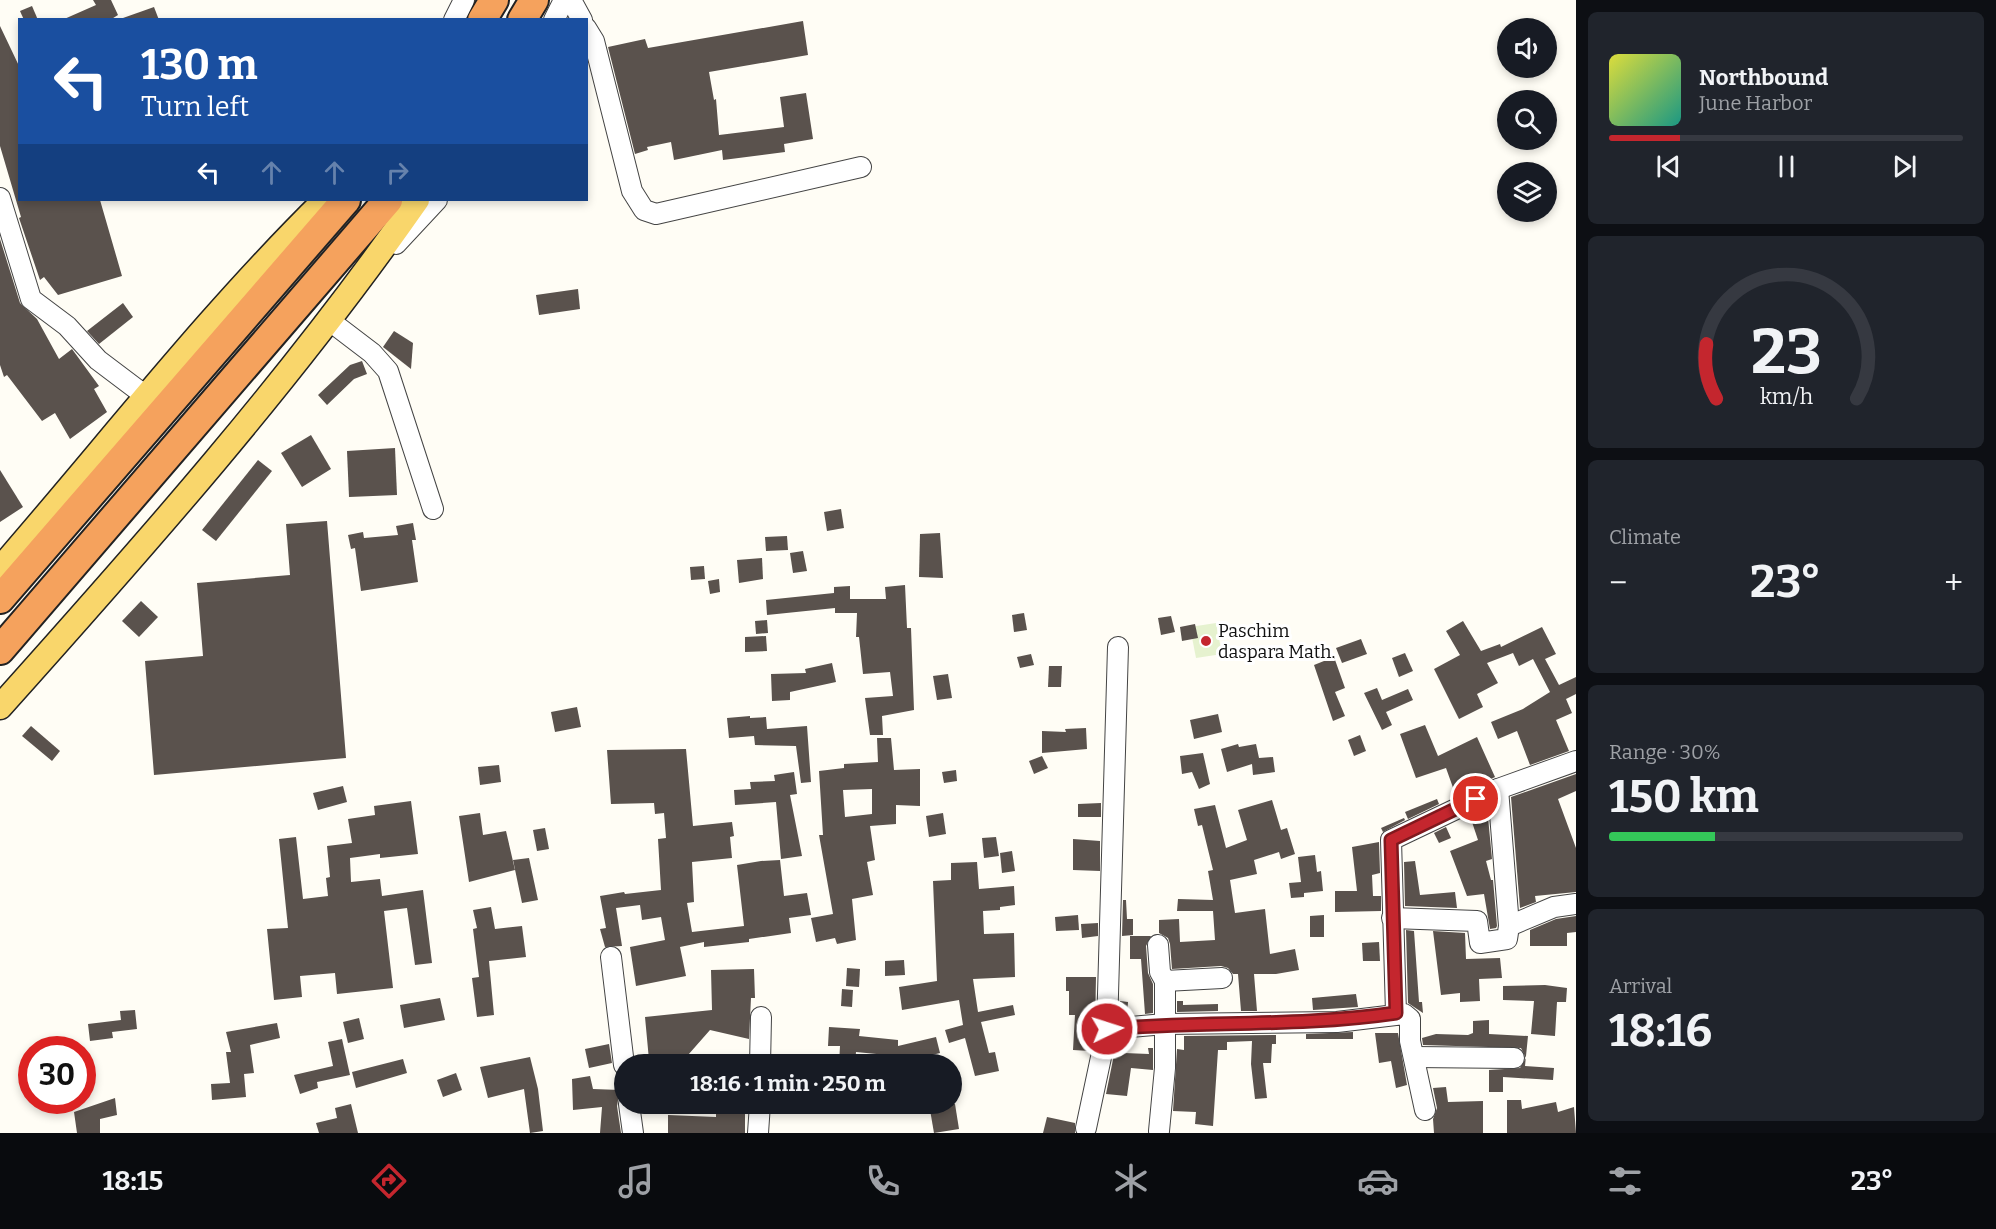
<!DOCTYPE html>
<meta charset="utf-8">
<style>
:root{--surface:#171b24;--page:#20242c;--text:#f1f3f6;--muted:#9ea1a6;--line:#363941;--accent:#c4262e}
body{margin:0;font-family:Bitter,serif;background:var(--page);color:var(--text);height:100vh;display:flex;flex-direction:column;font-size:22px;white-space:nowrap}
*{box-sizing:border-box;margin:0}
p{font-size:20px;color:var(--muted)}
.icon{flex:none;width:33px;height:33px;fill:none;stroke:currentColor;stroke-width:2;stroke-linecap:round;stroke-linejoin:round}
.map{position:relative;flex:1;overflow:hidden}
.panel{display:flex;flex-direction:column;gap:12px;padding:12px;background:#0d0f14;width:420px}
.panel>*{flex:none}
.guide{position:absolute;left:18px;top:18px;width:570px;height:183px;border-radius:0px;box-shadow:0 3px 9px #0003;background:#1a4fa0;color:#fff;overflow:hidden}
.buttons{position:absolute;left:1497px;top:18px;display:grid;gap:12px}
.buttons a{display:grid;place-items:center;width:60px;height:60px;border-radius:50%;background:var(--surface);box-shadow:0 3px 9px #0003;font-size:30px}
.speed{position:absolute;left:18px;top:1036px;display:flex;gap:12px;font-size:30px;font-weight:700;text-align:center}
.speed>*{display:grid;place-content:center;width:78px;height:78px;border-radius:50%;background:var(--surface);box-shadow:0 3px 9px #0003;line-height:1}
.speed .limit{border:9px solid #d22;background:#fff;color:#111}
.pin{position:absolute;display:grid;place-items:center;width:51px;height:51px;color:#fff;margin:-26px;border:3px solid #fff;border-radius:50%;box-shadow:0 2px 6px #0007}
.me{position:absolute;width:66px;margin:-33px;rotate:86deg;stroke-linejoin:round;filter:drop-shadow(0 0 4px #0008)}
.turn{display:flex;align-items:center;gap:21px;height:126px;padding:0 24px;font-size:27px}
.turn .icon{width:78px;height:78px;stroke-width:2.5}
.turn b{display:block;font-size:42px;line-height:51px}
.lanes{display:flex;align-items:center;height:57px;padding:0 24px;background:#0003;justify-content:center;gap:30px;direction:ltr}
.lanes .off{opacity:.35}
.big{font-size:45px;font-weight:700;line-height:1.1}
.panel .tile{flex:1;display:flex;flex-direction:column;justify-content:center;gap:9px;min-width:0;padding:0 21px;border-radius:9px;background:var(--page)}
.panel .dial{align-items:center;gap:0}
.dial svg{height:156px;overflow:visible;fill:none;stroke:var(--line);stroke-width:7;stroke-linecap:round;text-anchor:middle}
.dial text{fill:var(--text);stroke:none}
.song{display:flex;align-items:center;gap:18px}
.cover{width:72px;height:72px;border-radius:9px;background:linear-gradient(135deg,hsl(60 70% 55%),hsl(170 70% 35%))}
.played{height:6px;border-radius:3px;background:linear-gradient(90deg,var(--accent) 20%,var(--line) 20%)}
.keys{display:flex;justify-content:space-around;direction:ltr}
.heat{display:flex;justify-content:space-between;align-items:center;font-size:33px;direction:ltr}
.charge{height:9px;border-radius:4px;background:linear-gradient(90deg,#34c759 30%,var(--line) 0)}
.trip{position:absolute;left:614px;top:1054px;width:348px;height:60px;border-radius:30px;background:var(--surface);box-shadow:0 3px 9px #0003;font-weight:700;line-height:60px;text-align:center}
.tab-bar{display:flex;height:96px;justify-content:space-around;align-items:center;background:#090b0e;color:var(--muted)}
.tab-bar .icon{width:42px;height:42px}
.tab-bar .on{color:var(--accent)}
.tab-bar b{font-size:27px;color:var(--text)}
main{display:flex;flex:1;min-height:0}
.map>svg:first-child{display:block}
.pitch{fill:#e6f2cf}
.building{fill:#5a524d;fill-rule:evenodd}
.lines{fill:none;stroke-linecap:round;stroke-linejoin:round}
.minor-casing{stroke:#444;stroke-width:22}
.major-casing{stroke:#222;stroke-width:27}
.highway-casing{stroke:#222;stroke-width:32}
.minor{stroke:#fff;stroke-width:20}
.major{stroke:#f9d66b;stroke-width:24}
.highway{stroke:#f5a25d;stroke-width:28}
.route-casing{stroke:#7f191e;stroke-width:15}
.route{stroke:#c4262e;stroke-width:10}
.poi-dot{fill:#c4262e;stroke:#fff;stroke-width:2}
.labels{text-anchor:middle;stroke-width:6;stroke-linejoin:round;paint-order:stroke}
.poi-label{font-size:18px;fill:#111;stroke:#fff;text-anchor:start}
</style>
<main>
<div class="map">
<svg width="1576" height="1133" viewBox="0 0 1576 1133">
<rect width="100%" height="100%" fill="#fffdf5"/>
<polygon class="pitch" points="1216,623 1222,654 1196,658 1190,627"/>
<g class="building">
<polygon points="93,0 111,0 118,15 110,20 62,20 96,5"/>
<polygon points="32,6 38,20 24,20 20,11"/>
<polygon points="154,7 159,20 123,20 123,18"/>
<polygon points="803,21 808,55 709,72 714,100 716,99 719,135 784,127 780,97 806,93 813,139 784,144 785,152 723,160 722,150 674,160 671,142 647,147 648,150 635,154 608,47 645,39 648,48"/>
<polygon points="0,26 20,68 20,200 100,200 122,276 58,295 44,277 40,280 19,218 21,217 0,146"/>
<polygon points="0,239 20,303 37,319 59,359 72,349 99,386 94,389 107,412 70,439 55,413 42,421 7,375 4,377 0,365"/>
<polygon points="578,289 580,309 539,315 536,295"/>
<polygon points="123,303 133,317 99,344 87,331"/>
<polygon points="394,331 413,343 411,369 383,347"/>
<polygon points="362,361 367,374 354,379 327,405 318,395 350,365"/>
<polygon points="311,435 331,469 302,487 281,453"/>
<polygon points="395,448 397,495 349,497 347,451"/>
<polygon points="258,460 272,471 216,541 202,530"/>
<polygon points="0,470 23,507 0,522"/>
<polygon points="841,509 844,528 827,531 824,512"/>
<polygon points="327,521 346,758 154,775 145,661 203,656 197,583 290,575 286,524"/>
<polygon points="413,523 416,540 412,540 418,582 361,591 355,548 351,549 348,535 363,532 364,538 398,535 396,526"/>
<polygon points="940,533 943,578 919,577 920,534"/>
<polygon points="787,536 788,550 766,551 765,537"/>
<polygon points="803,551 807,571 793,573 790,553"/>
<polygon points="762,558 763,579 739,583 737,560"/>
<polygon points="704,566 705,579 691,580 690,567"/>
<polygon points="719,579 720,592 710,594 708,581"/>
<polygon points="905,585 907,628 911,628 914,710 882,716 883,735 870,735 865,698 893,696 890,672 863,674 859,637 856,637 857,613 835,613 835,608 767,615 766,600 834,593 834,587 850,586 850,599 886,599 885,587"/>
<polygon points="141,601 158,617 139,637 122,621"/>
<polygon points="1024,613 1027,630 1014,632 1012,615"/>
<polygon points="1171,616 1175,632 1161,635 1158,618"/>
<polygon points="767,620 768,633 756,634 755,621"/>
<polygon points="1463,621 1481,651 1500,644 1501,647 1542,627 1556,654 1545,659 1559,685 1576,677 1576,694 1566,699 1572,713 1556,720 1569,751 1530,765 1517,731 1498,739 1491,722 1523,709 1550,692 1533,659 1519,666 1513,653 1487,663 1498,683 1477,694 1483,707 1459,719 1434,669 1460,655 1446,631"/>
<polygon points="1195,624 1198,638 1182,641 1180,627"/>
<polygon points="766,636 767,651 745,652 745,637"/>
<polygon points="1361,639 1367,654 1342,663 1336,648"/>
<polygon points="1405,653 1413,671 1399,677 1392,658"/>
<polygon points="1031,654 1034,665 1020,668 1017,657"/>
<polygon points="1334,657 1345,688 1335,692 1345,716 1333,721 1314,665"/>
<polygon points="832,663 836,682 790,692 790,700 772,701 771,674 806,673 805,669"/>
<polygon points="1049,666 1062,666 1061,687 1048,687"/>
<polygon points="948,674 952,698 937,700 933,676"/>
<polygon points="1377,688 1382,700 1408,689 1413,700 1386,712 1392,725 1382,730 1364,693"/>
<polygon points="577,707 581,727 555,732 551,712"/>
<polygon points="1218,714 1222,732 1194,739 1190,720"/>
<polygon points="750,716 750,718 766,717 767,729 807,726 811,782 801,783 796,746 755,745 754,736 729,738 727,718"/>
<polygon points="1425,725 1438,756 1477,737 1495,777 1456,796 1446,768 1416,778 1400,734"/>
<polygon points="31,726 60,751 52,761 22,736"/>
<polygon points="1086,728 1087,749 1042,753 1042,731 1066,732 1065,729"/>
<polygon points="1360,735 1366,751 1354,756 1348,740"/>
<path d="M877,738h14l3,32 26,-1v37l-24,-1v19l-26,2 5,34 -8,2 6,33 -21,4 4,41 -19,4 -2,-6 -19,4 -5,-24 22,-4 -14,-79h4l-4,-64 25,-3v-4l34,-2zM872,789v25l-27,3 -2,-27z"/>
<polygon points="1238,744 1239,747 1256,744 1259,758 1273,757 1275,772 1253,775 1252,764 1227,772 1221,749"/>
<polygon points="686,749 693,826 732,822 734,836 730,837 732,858 692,862 694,902 687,903 692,932 744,926 737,865 761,861 780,860 784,896 807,893 811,915 789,918 791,933 749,939 749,942 704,947 704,942 680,947 686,976 636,986 630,947 665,940 661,917 642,920 640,905 616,908 622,946 605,947 600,929 606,928 600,896 624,892 625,894 661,890 658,839 666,838 664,813 655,814 654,803 611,804 607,750"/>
<polygon points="1203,753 1210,784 1199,789 1192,772 1182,774 1180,756"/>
<polygon points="1042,756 1048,768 1034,774 1029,761"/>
<polygon points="499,765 501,782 480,785 478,767"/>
<polygon points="956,770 957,781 944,783 942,772"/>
<polygon points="794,772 797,794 790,795 802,856 781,859 776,802 735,805 734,790 751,789 750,782 775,781 774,775"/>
<polygon points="1576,774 1576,791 1558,799 1576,848 1576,892 1535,896 1536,902 1520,908 1511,797"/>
<polygon points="343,786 347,802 318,810 313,793"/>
<polygon points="1437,799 1439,804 1408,819 1405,812"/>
<polygon points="1272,800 1281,830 1287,828 1295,854 1281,859 1279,852 1254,860 1257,874 1230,880 1235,913 1265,909 1270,954 1295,949 1299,970 1276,974 1254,974 1257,1011 1241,1011 1238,974 1233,974 1228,968 1221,966 1172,969 1170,944 1168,938 1159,933 1159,920 1179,919 1180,942 1215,940 1213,911 1177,911 1178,899 1213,900 1208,871 1213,870 1202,825 1198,826 1194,809 1215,805 1226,848 1247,840 1238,810"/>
<polygon points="411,801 418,854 380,858 380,854 350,858 351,882 380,879 382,896 423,890 432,963 415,965 407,908 384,911 393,988 337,994 335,973 300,976 302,997 274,1000 267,929 288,928 279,839 296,837 303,899 328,896 326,878 330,877 327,846 352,843 348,819 375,815 374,806"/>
<polygon points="1101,803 1101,817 1078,817 1078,804"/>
<polygon points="1487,807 1492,859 1486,861 1491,880 1493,880 1497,926 1496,928 1490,929 1484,894 1467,896 1450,851 1478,840 1470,816"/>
<polygon points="480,813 483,835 506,831 515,870 469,882 459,816"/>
<polygon points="943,813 946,834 929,837 926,816"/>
<polygon points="1404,818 1405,820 1383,832 1381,828"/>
<polygon points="1446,827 1451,838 1439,843 1434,833"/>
<polygon points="545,828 549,849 537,851 533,830"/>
<polygon points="996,837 999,856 984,858 982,838"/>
<polygon points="1073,839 1100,841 1100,871 1073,870"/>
<polygon points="1379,842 1380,873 1372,875 1373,896 1381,896 1381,911 1335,912 1335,891 1357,891 1352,847"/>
<polygon points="1012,851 1015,871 1002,873 1000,853"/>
<polygon points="1315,855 1317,872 1321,871 1323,891 1304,893 1304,897 1291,898 1289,883 1301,882 1298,857"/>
<polygon points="529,858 538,900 522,903 513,860"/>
<polygon points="1415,861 1420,895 1455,892 1457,908 1405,906 1404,862"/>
<polygon points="977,862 979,889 1014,886 1015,905 1000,907 1000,910 983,911 984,934 1014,933 1015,977 973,979 978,1012 1013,1005 1015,1015 981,1022 989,1053 995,1052 999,1071 975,1076 965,1038 949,1043 945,1030 963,1025 959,1000 902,1010 899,987 937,981 933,881 951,880 951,863"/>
<polygon points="1123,900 1126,900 1127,919 1133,919 1133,935 1122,936"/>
<polygon points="491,907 495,929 522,926 526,957 489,961 494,1015 477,1017 472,978 479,977 473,929 477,928 473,910"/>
<polygon points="1078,915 1079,930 1056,931 1055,917"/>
<polygon points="1324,915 1324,937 1310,937 1310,916"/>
<polygon points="1576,916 1576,932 1567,933 1567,946 1530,946 1530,930 1556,919"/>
<polygon points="1098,923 1098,936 1082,938 1081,924"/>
<polygon points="1406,930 1414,931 1419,1002 1422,1002 1423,1013 1408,1003"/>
<polygon points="1433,931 1465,933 1466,959 1500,958 1502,978 1479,979 1480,1001 1460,1002 1460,993 1441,995"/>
<polygon points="1130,936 1151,936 1146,946 1148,973 1153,984 1153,1013 1145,1014 1141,959 1130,959"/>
<polygon points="1379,942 1380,961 1363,961 1362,943"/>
<polygon points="904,960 905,975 885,976 885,961"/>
<polygon points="847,968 860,969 859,987 846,986"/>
<polygon points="754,969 755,998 751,998 749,1039 710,1030 688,1055 649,1060 645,1017 712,1010 711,970"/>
<polygon points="1066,977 1096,977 1095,1028 1090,1051 1073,1050 1075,1015 1069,1015 1069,991 1066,991"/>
<polygon points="1545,985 1567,988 1566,1002 1557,1002 1555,1036 1531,1034 1534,1001 1503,1000 1503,986"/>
<polygon points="842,989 853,990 852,1007 841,1006"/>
<polygon points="1356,994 1358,1007 1313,1010 1312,998"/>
<polygon points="440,998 445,1020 404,1028 400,1005"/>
<polygon points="1120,1001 1128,1002 1127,1015 1119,1016"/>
<polygon points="1177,1001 1183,1001 1183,1005 1218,1004 1218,1011 1177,1012"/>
<polygon points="135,1010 137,1029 112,1032 113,1038 90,1041 88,1024 121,1020 120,1011"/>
<polygon points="359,1018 364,1039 348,1043 343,1022"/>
<polygon points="1489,1020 1489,1034 1528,1036 1525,1066 1554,1068 1553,1080 1503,1077 1503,1092 1489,1092 1489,1070 1520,1068 1526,1058 1521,1048 1423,1045 1422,1038 1436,1034 1468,1035 1473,1033 1473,1021"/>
<polygon points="277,1023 280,1038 250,1045 254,1073 244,1074 246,1097 212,1100 211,1084 230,1083 226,1052 231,1052 226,1032"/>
<polygon points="829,1027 860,1029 859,1036 898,1040 898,1046 936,1037 940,1053 908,1061 907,1057 856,1052 855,1065 839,1065 840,1046 828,1046"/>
<polygon points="1353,1032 1353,1039 1306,1039 1306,1034"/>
<polygon points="1375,1033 1398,1033 1407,1085 1396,1088 1391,1061 1379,1063"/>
<polygon points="1276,1035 1276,1044 1272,1044 1271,1063 1263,1063 1267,1098 1255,1099 1251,1064 1252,1041 1227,1042 1227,1050 1218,1050 1213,1126 1195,1124 1196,1112 1173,1111 1177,1049 1184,1050 1184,1036"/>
<polygon points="342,1039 350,1075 317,1082 318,1088 300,1094 294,1075 333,1066 328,1042"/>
<polygon points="1117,1040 1125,1040 1124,1053 1149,1054 1148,1048 1153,1048 1153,1070 1131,1068 1127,1096 1106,1094"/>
<polygon points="609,1044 612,1063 589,1068 585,1049"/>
<polygon points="530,1057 538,1089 543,1131 530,1133 524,1089 488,1098 480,1067"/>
<polygon points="403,1059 407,1073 356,1088 352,1072"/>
<polygon points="456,1073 462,1090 443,1097 437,1080"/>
<polygon points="590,1076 593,1089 620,1090 617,1106 621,1133 600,1133 602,1107 573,1110 572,1079"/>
<polygon points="1446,1087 1448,1102 1483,1101 1483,1133 1434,1133 1433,1119 1437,1108 1433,1088"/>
<polygon points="115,1098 117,1115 100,1119 100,1133 77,1133 74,1112"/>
<polygon points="1507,1100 1521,1100 1522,1109 1556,1102 1558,1112 1574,1107 1576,1133 1507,1133"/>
<polygon points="351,1104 358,1133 319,1133 316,1123 337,1118 335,1108"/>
<polygon points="929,1104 955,1104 959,1129 934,1133"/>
<polygon points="716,1110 745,1110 745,1133 668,1133 668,1115 716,1117"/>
<polygon points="1047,1117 1075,1123 1075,1133 1043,1133"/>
</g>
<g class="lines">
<defs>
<g id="minor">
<polyline points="571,0 582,20"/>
<polyline points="454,20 464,0"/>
<polyline points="554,20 564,0"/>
<polyline points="586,28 594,41 632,191 644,210 656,214 861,167"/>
<polyline points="0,198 31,299 67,326 98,360 147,397"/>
<polyline points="396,244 437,200"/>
<polyline points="330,321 372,353 388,371 433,509"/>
<polyline points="1498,789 1509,926"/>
<polyline points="1392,918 1477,921 1480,943 1507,939 1509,926 1554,907 1576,904"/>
<polyline points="1158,945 1160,972 1165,981 1165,1068 1159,1131"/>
<polyline points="611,957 624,1065"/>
<polyline points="1165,981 1222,978"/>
<polyline points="1396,1013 1391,840 1498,789 1576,761"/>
<polyline points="1107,1029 1165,1024 1337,1022 1404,1014 1410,1019 1410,1041 1425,1110"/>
<polyline points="1414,1057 1514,1058"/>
<polyline points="760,1065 761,1017"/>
<polyline points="629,1104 633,1133"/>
<polyline points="1086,1128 1107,1029 1118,647"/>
<polyline points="758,1133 760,1104"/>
</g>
<g id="major">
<path d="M0,569c108,-124 208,-254 325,-369"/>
<path d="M0,707c146,-163 292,-328 417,-507"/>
</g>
<g id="highway">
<polyline points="482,20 494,0"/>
<polyline points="522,20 534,0"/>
<polyline points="0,599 346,200"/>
<polyline points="0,650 388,200"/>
</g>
</defs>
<use href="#minor" class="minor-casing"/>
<use href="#major" class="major-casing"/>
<use href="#highway" class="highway-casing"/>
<use href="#minor" class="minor"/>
<use href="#major" class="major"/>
<use href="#highway" class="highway"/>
</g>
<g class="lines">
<defs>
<path id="route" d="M1107,1029c96,-8 193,-2 289,-16l-5,-173 85,-41"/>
</defs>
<use href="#route" class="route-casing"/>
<use href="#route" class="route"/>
</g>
<circle class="poi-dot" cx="1206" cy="641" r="6"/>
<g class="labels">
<g class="poi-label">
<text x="1218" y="637">Paschim<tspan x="1218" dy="21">daspara Math.</tspan></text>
</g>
</g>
</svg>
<div class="buttons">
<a><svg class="icon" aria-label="sound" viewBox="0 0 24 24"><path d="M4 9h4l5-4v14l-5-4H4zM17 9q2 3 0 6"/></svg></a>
<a><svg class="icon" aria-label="search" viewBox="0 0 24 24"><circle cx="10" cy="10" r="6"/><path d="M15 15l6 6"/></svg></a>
<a><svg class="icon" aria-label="layers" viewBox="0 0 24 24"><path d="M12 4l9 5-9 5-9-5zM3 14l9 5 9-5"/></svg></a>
</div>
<div class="speed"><div class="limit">30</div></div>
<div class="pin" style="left:1476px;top:799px;background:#d93025"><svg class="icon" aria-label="arrive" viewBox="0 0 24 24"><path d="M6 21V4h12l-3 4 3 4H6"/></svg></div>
<svg class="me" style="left:1107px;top:1029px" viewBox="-20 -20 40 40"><circle r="17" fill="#c4262e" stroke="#fff" stroke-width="3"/><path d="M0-11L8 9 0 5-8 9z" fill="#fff"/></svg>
<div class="trip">18:16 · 1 min · 250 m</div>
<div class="guide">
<div class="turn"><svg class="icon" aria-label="left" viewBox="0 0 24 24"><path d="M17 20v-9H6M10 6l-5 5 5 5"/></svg><div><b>130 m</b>Turn left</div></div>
<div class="lanes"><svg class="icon" aria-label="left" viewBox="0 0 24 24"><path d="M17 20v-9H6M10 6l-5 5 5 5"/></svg><svg class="icon off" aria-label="ahead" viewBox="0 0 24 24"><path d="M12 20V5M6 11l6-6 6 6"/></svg><svg class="icon off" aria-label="ahead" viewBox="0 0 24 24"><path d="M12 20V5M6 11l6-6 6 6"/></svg><svg class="icon off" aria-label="right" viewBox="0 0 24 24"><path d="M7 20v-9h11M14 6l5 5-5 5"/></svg></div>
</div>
</div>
<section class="panel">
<div class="tile">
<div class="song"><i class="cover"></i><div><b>Northbound</b><p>June Harbor</p></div></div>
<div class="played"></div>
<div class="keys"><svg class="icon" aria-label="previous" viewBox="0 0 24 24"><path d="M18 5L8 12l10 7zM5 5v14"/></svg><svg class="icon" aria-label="pause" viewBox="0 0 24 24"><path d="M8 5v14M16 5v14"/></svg><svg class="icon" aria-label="next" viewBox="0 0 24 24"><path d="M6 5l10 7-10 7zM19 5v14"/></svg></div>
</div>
<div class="tile dial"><svg viewBox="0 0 100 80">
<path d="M14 69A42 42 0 1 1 86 69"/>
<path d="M14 69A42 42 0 0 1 9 41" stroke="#c4262e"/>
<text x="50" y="56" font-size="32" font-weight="700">23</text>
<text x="50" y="72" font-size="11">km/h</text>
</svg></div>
<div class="tile"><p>Climate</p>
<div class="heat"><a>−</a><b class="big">23°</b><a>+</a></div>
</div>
<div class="tile"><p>Range · 30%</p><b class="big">150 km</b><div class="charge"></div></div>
<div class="tile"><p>Arrival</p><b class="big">18:16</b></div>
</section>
</main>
<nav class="tab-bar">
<b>18:15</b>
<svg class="icon on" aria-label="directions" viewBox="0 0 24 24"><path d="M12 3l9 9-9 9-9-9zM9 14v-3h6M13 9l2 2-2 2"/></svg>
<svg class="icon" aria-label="music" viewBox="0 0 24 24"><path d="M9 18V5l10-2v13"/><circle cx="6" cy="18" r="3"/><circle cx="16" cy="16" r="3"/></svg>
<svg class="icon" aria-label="phone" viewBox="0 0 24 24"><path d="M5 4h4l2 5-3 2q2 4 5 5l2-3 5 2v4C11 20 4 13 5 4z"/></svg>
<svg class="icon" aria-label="climate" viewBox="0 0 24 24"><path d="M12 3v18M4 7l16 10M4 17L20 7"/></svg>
<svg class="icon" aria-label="car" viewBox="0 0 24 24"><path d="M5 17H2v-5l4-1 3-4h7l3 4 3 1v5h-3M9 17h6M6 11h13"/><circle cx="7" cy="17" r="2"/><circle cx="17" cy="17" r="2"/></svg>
<svg class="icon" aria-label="filters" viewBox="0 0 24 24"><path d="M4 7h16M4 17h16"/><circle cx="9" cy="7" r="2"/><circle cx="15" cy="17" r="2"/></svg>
<b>23°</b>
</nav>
